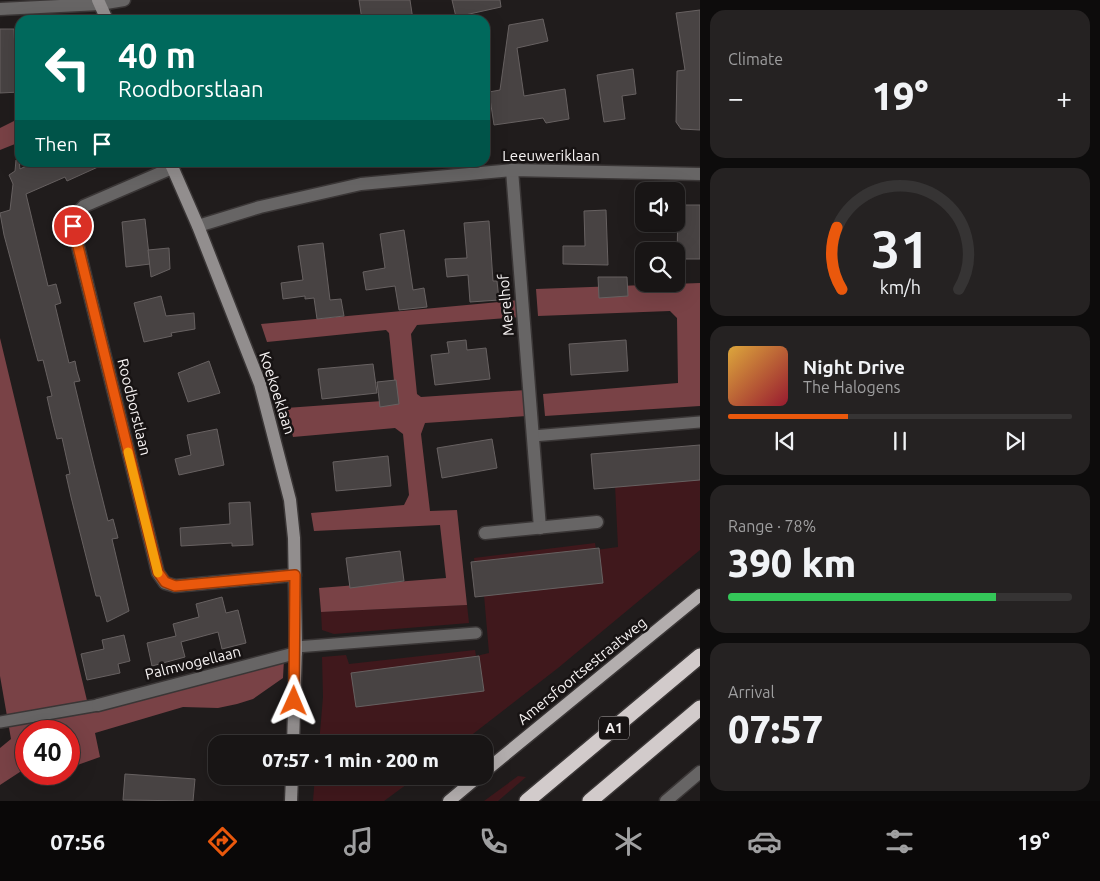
<!DOCTYPE html>
<meta charset="utf-8">
<style>
:root{--surface:#181515;--page:#252222;--text:#f1f3f6;--muted:#9f9fa0;--line:#363434;--accent:#ea580c}
body{margin:0;font-family:Ubuntu,sans-serif;background:var(--page);color:var(--text);height:100vh;display:flex;flex-direction:column;font-size:19px;white-space:nowrap}
*{box-sizing:border-box;margin:0}
p{font-size:16px;color:var(--muted)}
.icon{flex:none;width:28px;height:28px;fill:none;stroke:currentColor;stroke-width:2;stroke-linecap:round;stroke-linejoin:round}
.map{position:relative;flex:1;overflow:hidden}
.side{display:flex;flex-direction:column;gap:10px;padding:10px;background:#0d0c0c;width:400px}
.side>*{flex:none}
.banner{position:absolute;left:15px;top:15px;width:475px;height:152px;border-radius:15px;box-shadow:0 5px 20px #0002,0 0 0 1px var(--line);background:#00695c;color:#fff;overflow:hidden}
.buttons{position:absolute;left:635px;top:182px;display:grid;gap:10px}
.buttons a{display:grid;place-items:center;width:50px;height:50px;border-radius:10px;background:var(--surface);box-shadow:0 5px 20px #0002,0 0 0 1px var(--line);font-size:25px}
.speed{position:absolute;left:15px;top:720px;display:flex;gap:10px;font-size:25px;font-weight:700;text-align:center}
.speed>*{display:grid;place-content:center;width:65px;height:65px;border-radius:50%;background:var(--surface);box-shadow:0 5px 20px #0002,0 0 0 1px var(--line);line-height:1}
.speed .limit{border:8px solid #d22;background:#fff;color:#111}
.pin{position:absolute;display:grid;place-items:center;width:42px;height:42px;color:#fff;margin:-21px;border:2px solid #fff;border-radius:50%;box-shadow:0 1px 5px #0007}
.me{position:absolute;width:55px;margin:-28px;rotate:1deg;stroke-linejoin:round;filter:drop-shadow(0 0 4px #0008)}
.turn{display:flex;align-items:center;gap:18px;height:105px;padding:0 20px;font-size:22px}
.turn .icon{width:65px;height:65px;stroke-width:2.5}
.turn b{display:block;font-size:35px;line-height:42px}
.then{display:flex;align-items:center;height:48px;padding:0 20px;background:#0003;gap:10px;font-size:19px}
.big{font-size:38px;font-weight:800;line-height:1.1}
.side .card{flex:1;display:flex;flex-direction:column;justify-content:center;gap:8px;min-width:0;padding:0 18px;border-radius:15px;background:var(--page)}
.side .dial{align-items:center;gap:0}
.dial svg{height:130px;overflow:visible;fill:none;stroke:var(--line);stroke-width:7;stroke-linecap:round;text-anchor:middle}
.dial text{fill:var(--text);stroke:none}
.song{display:flex;align-items:center;gap:15px}
.cover{width:60px;height:60px;border-radius:8px;background:linear-gradient(135deg,hsl(40 70% 55%),hsl(350 70% 35%))}
.played{height:5px;border-radius:2px;background:linear-gradient(90deg,var(--accent) 35%,var(--line) 35%)}
.keys{display:flex;justify-content:space-around;direction:ltr}
.heat{display:flex;justify-content:space-between;align-items:center;font-size:28px;direction:ltr}
.charge{height:8px;border-radius:4px;background:linear-gradient(90deg,#34c759 78%,var(--line) 0)}
.trip{position:absolute;left:208px;top:735px;width:285px;height:50px;border-radius:15px;background:var(--surface);box-shadow:0 5px 20px #0002,0 0 0 1px var(--line);font-weight:800;line-height:50px;text-align:center}
.tabs{display:flex;height:80px;justify-content:space-around;align-items:center;background:#0a0808;color:var(--muted)}
.tabs .icon{width:35px;height:35px}
.tabs .current{color:var(--accent)}
.tabs b{font-size:22px;color:var(--text)}
main{display:flex;flex:1;min-height:0}
.map>svg:first-child{display:block}
.green{fill:#40181c}
.forest{fill:#794246}
.building{fill:#484343;stroke:#676161}
.lines{fill:none;stroke-linecap:round;stroke-linejoin:round}
.lane-casing{stroke:#3a3636;stroke-width:14}
.street-casing{stroke:#3a3636;stroke-width:15}
.secondary-casing{stroke:#3a3636;stroke-width:15}
.primary-casing{stroke:#3a3636;stroke-width:15}
.highway-casing{stroke:#3a3636;stroke-width:18}
.lane{stroke:#676565;stroke-width:11}
.street{stroke:#676565;stroke-width:12}
.secondary{stroke:#928e8e;stroke-width:12}
.primary{stroke:#b3aeae;stroke-width:12}
.highway{stroke:#d2cbcb;stroke-width:15}
.route-casing{stroke:#983908;stroke-width:12}
.route{stroke:#ea580c;stroke-width:9}
.slow{stroke:#f59e0b;stroke-width:9}
.labels{text-anchor:middle;stroke-width:5;stroke-linejoin:round;paint-order:stroke}
.shield{fill:#171313;stroke:#b4b0b0;stroke-width:1}
.shield-label{font-size:14px;font-weight:bold;fill:#f7f3f3}
.street-label{font-size:15px;fill:#f7f3f3;stroke:#171313}
</style>
<main>
<div class="map">
<svg width="700" height="801" viewBox="0 0 700 801">
<rect width="100%" height="100%" fill="#201c1c"/>
<g class="green">
<polygon points="700,474 700,550 558,668 460,744 319,744 323,697 322,657 346,655 349,664 475,650 476,656 489,653 484,595 478,595 474,558 595,543 596,550 618,547 615,485"/>
<polygon points="467,605 469,623 334,634 322,630 321,612"/>
<polygon points="315,776 418,776 384,801 313,801"/>
<polygon points="518,776 526,777 498,801 484,801"/>
</g>
<g class="forest">
<polygon points="20,118 20,142 0,150 0,128"/>
<polygon points="700,283 700,406 545,416 543,394 678,383 677,318 670,311 538,316 536,289"/>
<polygon points="520,300 521,317 417,325 411,334 417,394 421,397 526,390 527,416 425,423 421,434 430,511 457,510 467,605 321,612 319,588 446,578 440,525 314,531 311,513 404,505 409,495 403,434 395,428 293,437 286,408 396,400 389,333 386,330 267,342 261,324"/>
<polygon points="0,338 90,713 284,659 283,678 253,699 237,704 218,708 183,707 95,733 100,757 69,768 69,731 26,731 26,768 0,785 0,748 11,739 0,676"/>
</g>
<g class="building">
<polygon points="359,0 410,0 413,20 362,20"/>
<polygon points="452,0 500,0 501,7 456,17"/>
<polygon points="700,10 700,130 681,129 676,122 677,71 685,70 676,13"/>
<polygon points="543,19 548,41 517,48 524,96 565,89 569,119 546,123 543,118 494,125 489,92 500,90 509,25"/>
<polygon points="0,29 14,29 16,76 20,76 20,92 0,93"/>
<polygon points="633,69 636,94 622,96 625,119 604,122 597,75"/>
<polygon points="16,160 19,160 20,169 34,162 109,162 67,181 65,177 26,194 48,286 56,284 61,303 55,305 69,363 75,361 77,371 80,381 74,382 93,461 108,521 113,519 118,538 112,539 129,611 107,622 100,596 96,596 71,497 66,475 70,474 62,438 57,439 52,419 47,397 52,396 43,360 38,361 4,235 0,213 10,210 13,184 9,175 15,171"/>
<polygon points="678,205 700,205 700,259 677,259"/>
<polygon points="606,210 608,265 563,264 563,246 585,246 584,211"/>
<polygon points="145,219 150,264 126,267 122,222"/>
<polygon points="489,221 493,281 497,281 499,300 470,302 468,275 447,277 445,259 467,258 464,223"/>
<polygon points="404,230 413,290 424,288 427,307 399,310 395,286 366,290 363,272 385,268 380,234"/>
<polygon points="323,243 330,300 341,299 344,316 317,319 314,298 305,299 305,296 283,299 281,283 303,280 298,246"/>
<polygon points="169,248 170,269 151,277 148,250"/>
<polygon points="598,277 627,277 628,296 599,298"/>
<polygon points="161,296 166,316 194,313 195,329 171,333 172,336 144,342 134,303"/>
<polygon points="466,340 467,350 486,348 490,379 435,385 431,355 449,353 447,342"/>
<polygon points="626,340 628,371 571,375 569,344"/>
<polygon points="209,361 220,393 188,402 178,373"/>
<polygon points="373,364 377,393 322,399 318,369"/>
<polygon points="396,380 399,404 380,407 377,382"/>
<polygon points="217,429 224,465 179,475 175,459 191,455 187,435"/>
<polygon points="492,439 497,468 442,478 437,448"/>
<polygon points="700,445 700,480 594,489 591,454"/>
<polygon points="388,456 391,486 336,491 333,462"/>
<polygon points="250,502 253,545 232,546 232,543 181,546 180,528 230,524 229,503"/>
<polygon points="599,548 603,583 475,597 471,562"/>
<polygon points="400,551 404,581 350,588 346,558"/>
<polygon points="222,597 226,613 238,610 246,643 222,649 218,632 181,642 185,657 152,666 147,643 176,636 173,624 199,617 196,604"/>
<polygon points="124,635 130,661 118,664 120,673 87,680 81,654 104,649 102,640"/>
<polygon points="479,656 484,691 356,707 351,673"/>
<polygon points="125,774 195,779 193,801 123,800"/>
</g>
<g class="lines">
<defs>
<g id="lane">
<polyline points="533,436 700,422"/>
<polyline points="296,647 476,633"/>
<polyline points="0,722 98,705"/>
</g>
<g id="street">
<polyline points="0,9 100,4 124,0"/>
<polyline points="172,168 84,206 75,215 73,226 158,573 165,583 175,586 295,575"/>
<polyline points="512,170 540,528"/>
<polyline points="198,226 260,207 361,184 512,170 700,174"/>
<polyline points="485,533 597,522"/>
<polyline points="98,705 296,653"/>
<polyline points="666,801 700,772"/>
</g>
<g id="secondary">
<polyline points="98,0 107,20"/>
<polyline points="170,162 198,226 260,384 290,500 294,538 296,647 293,744"/>
<polyline points="291,801 292,776"/>
</g>
<g id="primary">
<polyline points="484,772 700,595"/>
<polyline points="449,801 479,776"/>
</g>
<g id="highway">
<polyline points="527,801 700,656"/>
<polyline points="590,801 700,708"/>
</g>
</defs>
<use href="#lane" class="lane-casing"/>
<use href="#street" class="street-casing"/>
<use href="#secondary" class="secondary-casing"/>
<use href="#primary" class="primary-casing"/>
<use href="#highway" class="highway-casing"/>
<use href="#lane" class="lane"/>
<use href="#street" class="street"/>
<use href="#secondary" class="secondary"/>
<use href="#primary" class="primary"/>
<use href="#highway" class="highway"/>
</g>
<g class="lines">
<defs>
<polyline id="route" points="73,226 158,572 165,582 175,586 295,575 294,701"/>
</defs>
<use href="#route" class="route-casing"/>
<use href="#route" class="route"/>
<polyline class="slow" points="128,452 158,573"/>
</g>
<g class="labels">
<rect class="shield" x="599" y="716.5" width="30" height="23" rx="4"/>
<g class="shield-label">
<text x="614" y="733">A1</text>
</g>
<g class="street-label">
<text x="551" y="161">Leeuweriklaan</text>
<text transform="translate(506 305) rotate(-95)" y="5">Merelhof</text>
<text transform="translate(277 393) rotate(72)" y="5">Koekoeklaan</text>
<text transform="translate(134 407) rotate(76)" y="5">Roodborstlaan</text>
<text transform="translate(193 663) rotate(-14)" y="5">Palmvogellaan</text>
<text transform="translate(582 671) rotate(-39)" y="5">Amersfoortsestraatweg</text>
</g>
</g>
</svg>
<div class="buttons">
<a><svg class="icon" aria-label="sound" viewBox="0 0 24 24"><path d="M4 9h4l5-4v14l-5-4H4zM17 9q2 3 0 6"/></svg></a>
<a><svg class="icon" aria-label="search" viewBox="0 0 24 24"><circle cx="10" cy="10" r="6"/><path d="M15 15l6 6"/></svg></a>
</div>
<div class="speed"><div class="limit">40</div></div>
<div class="pin" style="left:73px;top:226px;background:#d93025"><svg class="icon" aria-label="arrive" viewBox="0 0 24 24"><path d="M6 21V4h12l-3 4 3 4H6"/></svg></div>
<svg class="me" style="left:294px;top:701px" viewBox="-20 -20 40 40"><path d="M0-17L14 15 0 8-14 15z" fill="#ea580c" stroke="#fff" stroke-width="4"/></svg>
<div class="trip">07:57 · 1 min · 200 m</div>
<div class="banner">
<div class="turn"><svg class="icon" aria-label="left" viewBox="0 0 24 24"><path d="M17 20v-9H6M10 6l-5 5 5 5"/></svg><div><b>40 m</b>Roodborstlaan</div></div>
<div class="then">Then<svg class="icon" aria-label="arrive" viewBox="0 0 24 24"><path d="M6 21V4h12l-3 4 3 4H6"/></svg></div>
</div>
</div>
<section class="side">
<div class="card"><p>Climate</p>
<div class="heat"><a>−</a><b class="big">19°</b><a>+</a></div>
</div>
<div class="card dial"><svg viewBox="0 0 100 80">
<path d="M14 69A42 42 0 1 1 86 69"/>
<path d="M14 69A42 42 0 0 1 11 31" stroke="#ea580c"/>
<text x="50" y="56" font-size="32" font-weight="700">31</text>
<text x="50" y="72" font-size="11">km/h</text>
</svg></div>
<div class="card">
<div class="song"><i class="cover"></i><div><b>Night Drive</b><p>The Halogens</p></div></div>
<div class="played"></div>
<div class="keys"><svg class="icon" aria-label="previous" viewBox="0 0 24 24"><path d="M18 5L8 12l10 7zM5 5v14"/></svg><svg class="icon" aria-label="pause" viewBox="0 0 24 24"><path d="M8 5v14M16 5v14"/></svg><svg class="icon" aria-label="next" viewBox="0 0 24 24"><path d="M6 5l10 7-10 7zM19 5v14"/></svg></div>
</div>
<div class="card"><p>Range · 78%</p><b class="big">390 km</b><div class="charge"></div></div>
<div class="card"><p>Arrival</p><b class="big">07:57</b></div>
</section>
</main>
<nav class="tabs">
<b>07:56</b>
<svg class="icon current" aria-label="directions" viewBox="0 0 24 24"><path d="M12 3l9 9-9 9-9-9zM9 14v-3h6M13 9l2 2-2 2"/></svg>
<svg class="icon" aria-label="music" viewBox="0 0 24 24"><path d="M9 18V5l10-2v13"/><circle cx="6" cy="18" r="3"/><circle cx="16" cy="16" r="3"/></svg>
<svg class="icon" aria-label="phone" viewBox="0 0 24 24"><path d="M5 4h4l2 5-3 2q2 4 5 5l2-3 5 2v4C11 20 4 13 5 4z"/></svg>
<svg class="icon" aria-label="climate" viewBox="0 0 24 24"><path d="M12 3v18M4 7l16 10M4 17L20 7"/></svg>
<svg class="icon" aria-label="car" viewBox="0 0 24 24"><path d="M5 17H2v-5l4-1 3-4h7l3 4 3 1v5h-3M9 17h6M6 11h13"/><circle cx="7" cy="17" r="2"/><circle cx="17" cy="17" r="2"/></svg>
<svg class="icon" aria-label="filters" viewBox="0 0 24 24"><path d="M4 7h16M4 17h16"/><circle cx="9" cy="7" r="2"/><circle cx="15" cy="17" r="2"/></svg>
<b>19°</b>
</nav>
